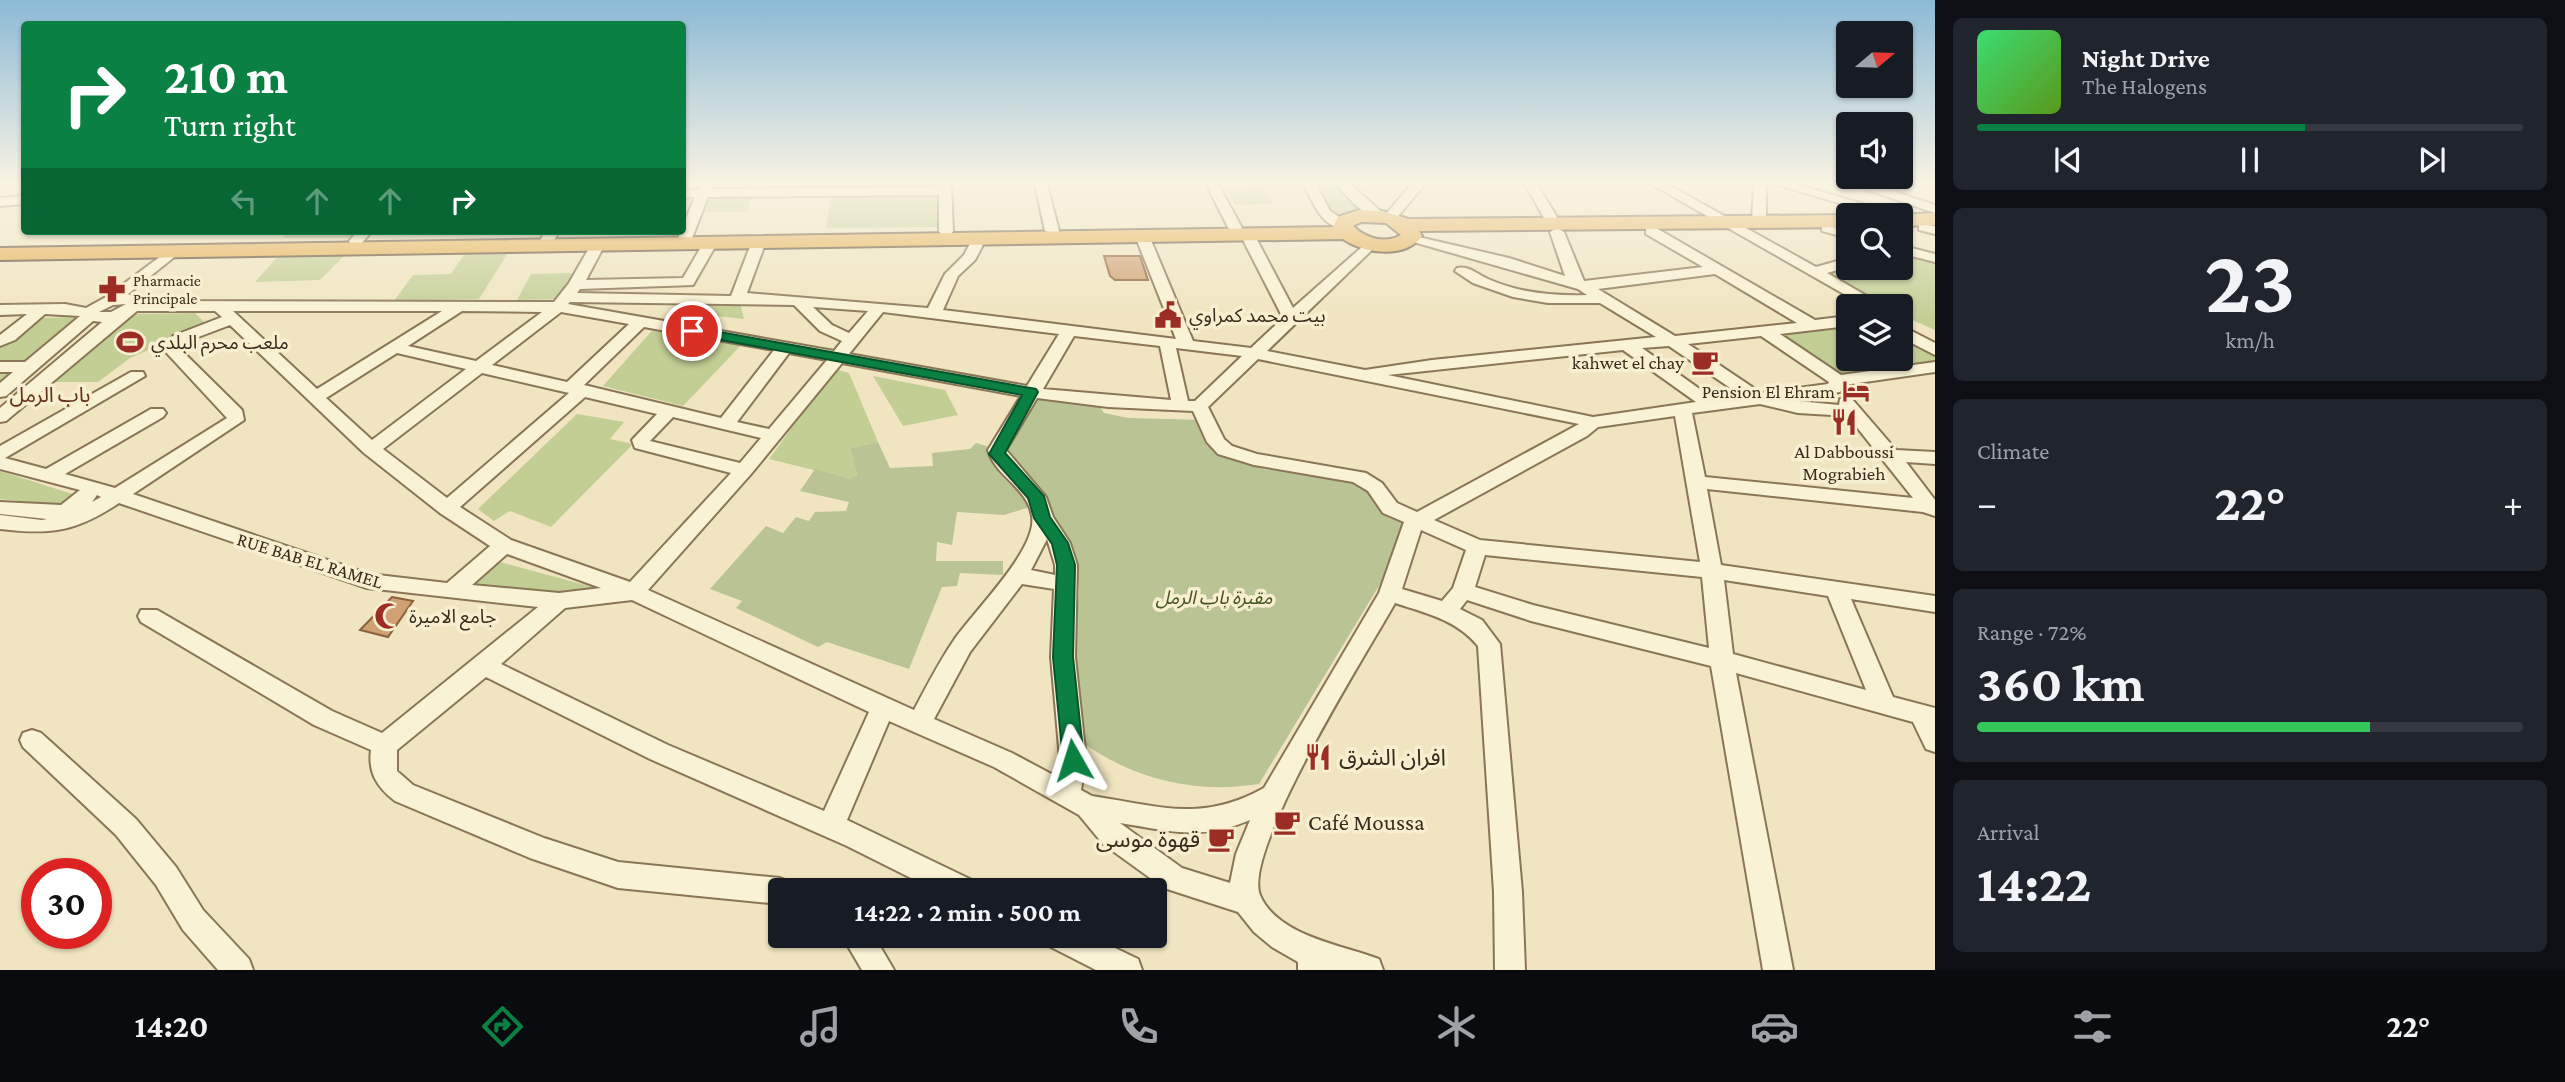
<!DOCTYPE html>
<meta charset="utf-8">
<style>
:root{--surface:#171b24;--page:#20242c;--text:#f1f3f6;--muted:#9ea1a6;--line:#363941;--accent:#0b8043}
body{margin:0;font-family:"Crimson Pro","Noto Sans Arabic",serif;background:var(--page);color:var(--text);height:100vh;display:flex;flex-direction:column;font-size:26px;white-space:nowrap}
*{box-sizing:border-box;margin:0}
p{font-size:23px;color:var(--muted)}
.icon{flex:none;width:38px;height:38px;fill:none;stroke:currentColor;stroke-width:2;stroke-linecap:round;stroke-linejoin:round}
.map{position:relative;flex:1;overflow:hidden}
.side{display:flex;flex-direction:column;gap:18px;padding:18px;background:#0d0f14;width:630px}
.side>*{flex:none}
.top-card{position:absolute;left:21px;top:21px;width:665px;height:214px;border-radius:7px;box-shadow:0 2px 5px #0004;background:#0b8043;color:#fff;overflow:hidden}
.needle{width:46px;rotate:71deg}
.tools{position:absolute;left:1836px;top:21px;display:grid;gap:14px}
.tools a{display:grid;place-items:center;width:77px;height:77px;border-radius:7px;background:var(--surface);box-shadow:0 2px 5px #0004;font-size:35px}
.speed{position:absolute;left:21px;top:858px;display:flex;gap:14px;font-size:35px;font-weight:700;text-align:center}
.speed>*{display:grid;place-content:center;width:91px;height:91px;border-radius:50%;background:var(--surface);box-shadow:0 2px 5px #0004;line-height:1}
.speed .limit{border:10px solid #d22;background:#fff;color:#111}
.pin{position:absolute;display:grid;place-items:center;width:60px;height:60px;color:#fff;margin:-30px;border:4px solid #fff;border-radius:50%;box-shadow:0 2px 7px #0007}
.me{position:absolute;width:77px;margin:-38px;rotate:354deg;stroke-linejoin:round;filter:drop-shadow(0 0 5px #0008)}
.turn{display:flex;align-items:center;gap:24px;height:147px;padding:0 28px;font-size:32px}
.turn .icon{width:91px;height:91px;stroke-width:2.5}
.turn b{display:block;font-size:49px;line-height:60px}
.lanes{display:flex;align-items:center;height:66px;padding:0 28px;background:#0003;justify-content:center;gap:35px;direction:ltr}
.lanes .off{opacity:.35}
.big{font-size:52px;font-weight:700;line-height:1.1}
.side .card{flex:1;display:flex;flex-direction:column;justify-content:center;gap:10px;min-width:0;padding:0 24px;border-radius:10px;background:var(--page)}
.side .dial{align-items:center;gap:0}
.dial b{font-size:91px;line-height:1}
.song{display:flex;align-items:center;gap:21px}
.cover{width:84px;height:84px;border-radius:10px;background:linear-gradient(135deg,hsl(140 70% 55%),hsl(90 70% 35%))}
.played{height:7px;border-radius:4px;background:linear-gradient(90deg,var(--accent) 60%,var(--line) 60%)}
.keys{display:flex;justify-content:space-around;direction:ltr}
.heat{display:flex;justify-content:space-between;align-items:center;font-size:38px;direction:ltr}
.charge{height:10px;border-radius:5px;background:linear-gradient(90deg,#34c759 72%,var(--line) 0)}
.trip{position:absolute;left:768px;top:878px;width:399px;height:70px;border-radius:7px;background:var(--surface);box-shadow:0 2px 5px #0004;font-weight:700;line-height:70px;text-align:center}
.tab-bar{display:flex;height:112px;justify-content:space-around;align-items:center;background:#090b0e;color:var(--muted)}
.tab-bar .icon{width:49px;height:49px}
.tab-bar .current{color:var(--accent)}
.tab-bar b{font-size:32px;color:var(--text)}
main{display:flex;flex:1;min-height:0}
.map>svg:first-child{display:block}
.green{fill:#c3ce94}
.cemetery{fill:#b9c393}
.building{fill:#d0a174;stroke:#8a613c;stroke-width:2}
.lines{fill:none;stroke-linecap:round;stroke-linejoin:round}
.minor-casing{stroke:#8a7657;stroke-width:4}
.highway-casing{stroke:#57432c;stroke-width:4}
.minor{fill:#faf2d4;fill-rule:evenodd}
.highway{fill:#e4ad4c;fill-rule:evenodd}
.route{fill:#0b8043;stroke:#07532c;stroke-width:2}
.labels{text-anchor:middle;stroke-width:7;stroke-linejoin:round;paint-order:stroke}
.far-poi-label{font-size:16px;fill:#392c1c;stroke:#f7efd0;text-anchor:start}
.poi-label{font-size:19px;fill:#392c1c;stroke:#f7efd0;text-anchor:start}
.street-label{font-size:19px;fill:#392c1c;stroke:#f7efd0}
.park-label{font-size:19px;font-style:italic;fill:#455622;stroke:#f7efd0}
.neighbourhood-label{font-size:21px;fill:#67301a;stroke:#f7efd0}
.near-poi-label{font-size:23px;fill:#392c1c;stroke:#f7efd0;text-anchor:start}
</style>
<main>
<div class="map">
<svg width="1935" height="970" viewBox="0 0 1935 970">
<rect width="100%" height="100%" fill="#f0e5c0"/>
<g class="green">
<polygon points="716,184 755,184 747,212 705,212"/>
<polygon points="1307,184 1338,184 1372,214 1330,230"/>
<polygon points="1263,188 1274,204 1235,205 1225,189"/>
<polygon points="940,194 941,227 826,228 831,196"/>
<polygon points="290,231 365,231 359,238 283,238"/>
<polygon points="509,251 479,299 394,301 413,275 451,274 466,252"/>
<polygon points="1901,251 1935,260 1935,330 1901,315 1900,306 1884,306 1822,272 1848,263 1848,268 1900,268"/>
<polygon points="280,254 346,254 320,280 255,282"/>
<polygon points="575,273 563,299 517,300 531,274"/>
<polygon points="685,301 740,303 744,319 680,312"/>
<polygon points="195,313 207,325 130,358 98,382 44,382 120,319 133,314"/>
<polygon points="83,317 0,388 0,347 34,318"/>
<polygon points="658,324 746,340 683,406 603,386"/>
<polygon points="1848,325 1848,359 1900,359 1901,333 1935,353 1935,363 1835,374 1773,333"/>
<polygon points="835,369 849,373 878,442 850,448 857,475 850,479 769,459"/>
<polygon points="873,376 945,390 958,415 903,426"/>
<polygon points="577,414 624,422 610,439 633,444 551,527 510,511 494,521 478,509"/>
<polygon points="0,471 82,497 73,506 0,499"/>
<polygon points="496,561 604,590 600,597 468,588"/>
</g>
<path class="cemetery" d="M1039,395l59,9 6,9 24,5 76,2 15,34 42,5 2,10 87,10 70,39 -161,266c-64,10 -124,-4 -177,-42l-7,-85 4,-68 -3,-18 -33,-68 -39,12 -47,-3 -5,33 -15,-3 -1,19h67v14l-43,-2 -3,13 -15,1 -33,82 -82,-27 -9,5 -82,-39 6,-7 -32,-12 56,-63 17,7 13,-16 13,4 6,-9 31,-1 3,-9 -49,-11 15,-22 35,10 7,-4 -7,-27 28,-6 12,26 43,-2 -1,-13 38,-4 6,-6 17,5 -5,7 6,1z"/>
<g class="building">
<polygon points="1104,256 1140,256 1148,280 1115,280 1110,276"/>
<polygon points="392,597 413,601 388,637 360,630"/>
</g>
<g class="lines">
<defs>
<g id="minor">
<polygon points="701,184 713,184 711,189 939,187 939,184 951,184 953,232 946,236 939,232 939,195 708,197 692,238 680,241 678,238 695,197 682,198 682,190 698,190"/>
<polygon points="1035,184 1047,184 1059,231 1057,234 1045,231"/>
<polygon points="1206,184 1218,184 1242,228 1240,231 1230,231"/>
<path d="M1304,184h12l14,27 17,11v6c-24,3 -35,-27 -43,-44z"/>
<path d="M1337,184h13l35,31 27,-31h13l-31,37c-23,3 -43,-19 -57,-37z"/>
<polygon points="1525,184 1537,184 1561,224 1559,227 1549,227"/>
<polygon points="1651,184 1667,184 1816,267 1848,258 1848,267 1827,273 1884,306 1865,306"/>
<polygon points="1754,184 1766,184 1766,222 1759,226 1752,222"/>
<polygon points="1775,184 1796,184 1900,215 1879,215"/>
<polygon points="1851,184 1871,184 1935,205 1935,213"/>
<polygon points="24,196 24,204 0,206 0,198"/>
<polygon points="1919,224 1935,226 1935,234 1919,230"/>
<polygon points="1822,225 1848,230 1848,238 1822,231"/>
<path d="M1646,228h10l159,92 33,-4v10l-68,8 61,41 94,-13v10l-91,13 -4,7 -53,8 52,5 1,-6h12l44,51 39,2v12l-29,-2 29,38v16l-12,-4 -216,-23 14,76 214,31v16l-84,-13 42,98 42,11v44l-9,-3 -13,-27 -177,-49 57,297h-30l-52,-304 -180,-45 -64,-21 -7,9 22,11 18,24 22,248 3,78h-30l-1,-78 -16,-246c-21,-26 -52,-33 -83,-43 -26,47 -153,247 -135,292 17,41 83,50 119,64l4,11h-85v-8l-26,-15 -18,-15 -16,-20 -74,-24 -61,-44 -24,-29 -85,-48 -105,-46 -42,99 129,62 4,9h-43l-90,-45 -197,-87 -164,-82 -89,73v21l16,14 131,53 74,24 162,16 10,4 4,9h-14v13l-162,-16 -88,-30 -135,-57c-18,-14 -27,-28 -24,-51l-57,-25 -173,-103 -3,-6 3,-6h16l175,101 50,22 156,-126 -171,-19 -248,-85c-44,29 -67,32 -119,26v-14l42,5 5,-1 -47,-5v-12l61,3 19,-15 -80,-21v-23l131,-74h12l2,4 -140,82 41,11 105,-60h12l3,4 -3,4 -98,57 50,14 112,-70 -64,-69 10,-13 49,-19 -7,-6h-78l-131,110 -6,1v-14l102,-86 -9,-1 -87,75 -6,1v-14l13,-11h-13v-10h25l55,-46 -35,-2 -30,26 -15,6v-11l27,-21 -27,1v-10l65,-1 21,4 20,-11 67,-50 7,4 -2,3 -50,40 14,7 412,1 15,-19 23,-40 12,3 -18,34 97,-2 21,-36 5,-1 7,4 -23,40 -113,4 -3,4 154,3 20,-52 7,-4 7,4 -18,49 181,15 17,-34 19,-19 9,-17 5,-1 7,4 -10,19 -17,16 -15,34 233,29 -40,-101 7,-4 7,4 43,103 58,7 32,-30 -42,-82 2,-3 12,3 38,72 78,-69 5,1v6l-109,105 98,19 67,-10 224,-23 -56,-34h-52l-35,-6 -40,-14 -18,-12 2,-3c11,-3 20,6 31,11 31,14 64,17 99,16l-9,-6 -175,-50 7,-4 99,23 56,18 -15,-44 7,-4 7,4 20,49 119,-14 -57,-33zM1715,274l82,49 -122,13 -77,-47zM570,302l224,3 26,26 22,10 -8,10 -266,-47zM126,304l-15,8h-12l14,-7zM813,307l55,4 -19,22 -17,-8zM233,311h209l-125,78zM462,311l80,1 -66,49 -68,-15zM561,312l68,12 -62,58 -75,-17zM883,312l176,22 -32,52 -178,-32zM230,325l134,128 76,60 50,33 -43,37 -78,-9 -236,-80 111,-74 -2,-10 -62,-61 5,-7zM644,327l130,23 -53,68 -137,-33zM1074,336l86,10 11,54 -128,-11zM1761,336l68,46 -1,2 -67,9 -73,-49zM1669,346l73,50 -27,4 -73,-52zM1176,348l66,8 -47,45h-7zM1623,350l73,52 -103,15 -205,-42zM397,353l69,16 -94,71 -46,-42zM789,353l38,7 -58,69 -32,-7zM1258,359l321,65 -162,88 -20,-9 -15,-20 -16,-10 -109,-19 -25,-8 -8,-7 -16,-32zM842,363l179,33 -33,54c7,26 39,37 44,66 6,33 -59,96 -78,124 -15,22 -28,47 -40,70l-266,-120 103,-116zM482,373l87,20 -122,105 -64,-49zM585,397l72,17 -25,26 3,8 96,25 -101,109 -119,-42 -51,-33zM1037,398l71,9 85,4 14,31 11,12 36,11 99,17 15,9 15,22 21,9 -25,71 -115,195c-63,35 -105,18 -172,8l-11,-6 5,-31 -11,-102 2,-92 -7,-22 -17,-26 -7,-20 -40,-47zM1760,404l38,9 50,3 65,82 -208,-21 -13,-64zM1675,416l25,146 -220,-22 -46,-20 153,-84 11,-9zM673,417l88,21 -21,25 -90,-22zM97,495l4,2 -9,5zM1421,530l45,20 -13,38 -11,13 -40,-12zM1047,539l8,26v10l-24,-5zM507,554l94,34 -42,5 -87,-8zM1485,555l217,22 7,71 -176,-43 -58,-18zM1724,580l104,16 38,94 -133,-36zM1022,584l32,5 -3,68 9,102 -3,18 -45,-24 -78,-34 36,-67zM632,600l237,112 -45,99 -156,-66 -167,-81 64,-56zM1250,820l-14,34 -6,29 -48,-15 -62,-45c51,8 80,18 130,-3z"/>
<polygon points="358,231 372,231 361,244 351,244 349,241"/>
<polygon points="545,231 559,231 550,248 545,249 538,245"/>
<polygon points="1900,245 1935,254 1935,262 1900,253"/>
<polygon points="1900,325 1935,343 1935,355 1900,337"/>
<polygon points="32,730 41,733 136,819 176,867 203,910 249,959 253,970 218,970 183,930 156,885 116,835 23,747 20,740 23,733"/>
<polygon points="842,936 874,936 894,970 862,970"/>
<polygon points="1044,936 1090,936 1138,959 1142,970 1096,970 1049,946"/>
</g>
<g id="highway">
<path d="M1359,210l23,1 27,8 439,-4v12l-429,4 3,5c-17,23 -57,18 -79,3l-1343,21v-12l1333,-21 5,-10zM1361,222l25,1 15,12c-15,9 -35,4 -48,-9z"/>
<polygon points="1935,213 1935,225 1900,226 1900,215 1896,215"/>
</g>
</defs>
<use href="#minor" class="minor-casing"/>
<use href="#highway" class="highway-casing"/>
<use href="#minor" class="minor"/>
<use href="#highway" class="highway"/>
</g>
<linearGradient id="sky" x2="0" y2="1"><stop stop-color="#8cbad6"/><stop offset="0.57" stop-color="#f8f3e3"/><stop offset="1" stop-color="#f8f3e3" stop-opacity="0"/></linearGradient>
<rect width="1935" height="320" fill="url(#sky)"/>
<polygon class="route" points="692,327 1036,389 1038,392 1005,453 1044,496 1050,517 1068,543 1075,565 1073,657 1084,760 1081,766 1073,768 1066,766 1063,760 1053,657 1057,565 1052,544 1034,518 1028,498 989,454 1022,395 688,334 686,331"/>
<defs>
<symbol id="pharmacy-bare" viewBox="-9 -9 18 18"><path d="M-2-6h4v4h4v4h-4v4h-4v-4h-4v-4h4Z" fill="#9c2d24" stroke="#f7efd0" stroke-width="2.5" paint-order="stroke"/></symbol>
<symbol id="civic-bare" viewBox="-9 -9 18 18"><path d="M-.6-6.5H3V-4.5H.6V-3L4-1V1h2V6H-6V1h2V-1L-.6-3ZM-1.2 2.5V6h2.4V2.5Z" fill="#9c2d24" stroke="#f7efd0" stroke-width="2.5" paint-order="stroke"/></symbol>
<symbol id="stadium-bare" viewBox="-9 -9 18 18"><path d="M0-5a6.5 5 0 1 0 0 10a6.5 5 0 1 0 0-10ZM-3.5-1.8h7v3.6h-7Z" fill="#9c2d24" stroke="#f7efd0" stroke-width="2.5" paint-order="stroke"/></symbol>
<symbol id="cafe-bare" viewBox="-9 -9 18 18"><path d="M-5.5-4.5H6V0H3Q3 3.5 0 3.5H-2.5Q-5.5 3.5-5.5 0ZM3-3.2v2h1.7v-2ZM-6 4.5H4V6H-6Z" fill="#9c2d24" stroke="#f7efd0" stroke-width="2.5" paint-order="stroke"/></symbol>
<symbol id="hotel-bare" viewBox="-9 -9 18 18"><path d="M-6-4.5h1.5V1H6V5H4.5V3h-9V5H-6ZM-4 0a1.8 1.8 0 1 1 3.6 0ZM.5 0V-2.5h3Q6-2.5 6 0Z" fill="#9c2d24" stroke="#f7efd0" stroke-width="2.5" paint-order="stroke"/></symbol>
<symbol id="restaurant-bare" viewBox="-9 -9 18 18"><path d="M-5-6h1v4h1v-4h1v4h1v-4h1v5L-1.5 .5V6h-2V.5L-5-1ZM5-6V6H3V1.5H1.5Q1.5-4 5-6Z" fill="#9c2d24" stroke="#f7efd0" stroke-width="2.5" paint-order="stroke"/></symbol>
<symbol id="mosque-bare" viewBox="-9 -9 18 18"><path d="M3.5-4.9A6 6 0 1 0 3.5 4.9A5 5 0 1 1 3.5-4.9Z" fill="#9c2d24" stroke="#f7efd0" stroke-width="2.5" paint-order="stroke"/></symbol>
</defs>
<g fill-rule="evenodd">
<use href="#pharmacy-bare" x="93" y="270" width="38" height="38"/>
<use href="#civic-bare" x="1149" y="296" width="38" height="38"/>
<use href="#stadium-bare" x="111" y="323" width="38" height="38"/>
<use href="#cafe-bare" x="1686" y="343" width="38" height="38"/>
<use href="#hotel-bare" x="1837" y="372" width="38" height="38"/>
<use href="#restaurant-bare" x="1825" y="403" width="38" height="38"/>
<use href="#mosque-bare" x="369" y="597" width="38" height="38"/>
<use href="#restaurant-bare" x="1299" y="738" width="38" height="38"/>
<use href="#cafe-bare" x="1268" y="803" width="38" height="38"/>
<use href="#cafe-bare" x="1202" y="820" width="38" height="38"/>
</g>
<g class="labels">
<g class="far-poi-label">
<text x="133" y="286">Pharmacie<tspan x="133" dy="18">Principale</tspan></text>
</g>
<g class="poi-label">
<text x="1189" y="322">بيت محمد كمراوي</text>
<text x="151" y="349">ملعب محرم البلدي</text>
<text x="1684" y="369" text-anchor="end">kahwet el chay</text>
<text x="1835" y="398" text-anchor="end">Pension El Ehram</text>
<text x="1844" y="458" text-anchor="middle">Al Dabboussi<tspan x="1844" dy="22">Mograbieh</tspan></text>
<text x="409" y="623">جامع الاميرة</text>
</g>
<g class="street-label">
<text transform="translate(310 560) rotate(17)" y="7">RUE BAB EL RAMEL</text>
</g>
<g class="park-label">
<text x="1214" y="604">مقبرة باب الرمل</text>
</g>
<g class="neighbourhood-label">
<text x="50" y="402">باب الرمل</text>
</g>
<g class="near-poi-label">
<text x="1339" y="765">افران الشرق</text>
<text x="1308" y="830">Café Moussa</text>
<text x="1200" y="847" text-anchor="end">قهوة موسى</text>
</g>
</g>
</svg>
<div class="tools">
<a><svg class="needle" viewBox="-14 -14 28 28"><path d="M0-13l5 13h-10z" fill="#e53935"/><path d="M0 13l5-13h-10z" fill="#9ea1a6"/></svg></a>
<a><svg class="icon" aria-label="sound" viewBox="0 0 24 24"><path d="M4 9h4l5-4v14l-5-4H4zM17 9q2 3 0 6"/></svg></a>
<a><svg class="icon" aria-label="search" viewBox="0 0 24 24"><circle cx="10" cy="10" r="6"/><path d="M15 15l6 6"/></svg></a>
<a><svg class="icon" aria-label="layers" viewBox="0 0 24 24"><path d="M12 4l9 5-9 5-9-5zM3 14l9 5 9-5"/></svg></a>
</div>
<div class="speed"><div class="limit">30</div></div>
<div class="pin" style="left:692px;top:331px;background:#d93025"><svg class="icon" aria-label="arrive" viewBox="0 0 24 24"><path d="M6 21V4h12l-3 4 3 4H6"/></svg></div>
<svg class="me" style="left:1073px;top:760px" viewBox="-20 -20 40 40"><path d="M0-17L14 15 0 8-14 15z" fill="#0b8043" stroke="#fff" stroke-width="4"/></svg>
<div class="trip">14:22 · 2 min · 500 m</div>
<div class="top-card">
<div class="turn"><svg class="icon" aria-label="right" viewBox="0 0 24 24"><path d="M7 20v-9h11M14 6l5 5-5 5"/></svg><div><b>210 m</b>Turn right</div></div>
<div class="lanes"><svg class="icon off" aria-label="left" viewBox="0 0 24 24"><path d="M17 20v-9H6M10 6l-5 5 5 5"/></svg><svg class="icon off" aria-label="ahead" viewBox="0 0 24 24"><path d="M12 20V5M6 11l6-6 6 6"/></svg><svg class="icon off" aria-label="ahead" viewBox="0 0 24 24"><path d="M12 20V5M6 11l6-6 6 6"/></svg><svg class="icon" aria-label="right" viewBox="0 0 24 24"><path d="M7 20v-9h11M14 6l5 5-5 5"/></svg></div>
</div>
</div>
<section class="side">
<div class="card">
<div class="song"><i class="cover"></i><div><b>Night Drive</b><p>The Halogens</p></div></div>
<div class="played"></div>
<div class="keys"><svg class="icon" aria-label="previous" viewBox="0 0 24 24"><path d="M18 5L8 12l10 7zM5 5v14"/></svg><svg class="icon" aria-label="pause" viewBox="0 0 24 24"><path d="M8 5v14M16 5v14"/></svg><svg class="icon" aria-label="next" viewBox="0 0 24 24"><path d="M6 5l10 7-10 7zM19 5v14"/></svg></div>
</div>
<div class="card dial"><b>23</b><p>km/h</p></div>
<div class="card"><p>Climate</p>
<div class="heat"><a>−</a><b class="big">22°</b><a>+</a></div>
</div>
<div class="card"><p>Range · 72%</p><b class="big">360 km</b><div class="charge"></div></div>
<div class="card"><p>Arrival</p><b class="big">14:22</b></div>
</section>
</main>
<nav class="tab-bar">
<b>14:20</b>
<svg class="icon current" aria-label="directions" viewBox="0 0 24 24"><path d="M12 3l9 9-9 9-9-9zM9 14v-3h6M13 9l2 2-2 2"/></svg>
<svg class="icon" aria-label="music" viewBox="0 0 24 24"><path d="M9 18V5l10-2v13"/><circle cx="6" cy="18" r="3"/><circle cx="16" cy="16" r="3"/></svg>
<svg class="icon" aria-label="phone" viewBox="0 0 24 24"><path d="M5 4h4l2 5-3 2q2 4 5 5l2-3 5 2v4C11 20 4 13 5 4z"/></svg>
<svg class="icon" aria-label="climate" viewBox="0 0 24 24"><path d="M12 3v18M4 7l16 10M4 17L20 7"/></svg>
<svg class="icon" aria-label="car" viewBox="0 0 24 24"><path d="M5 17H2v-5l4-1 3-4h7l3 4 3 1v5h-3M9 17h6M6 11h13"/><circle cx="7" cy="17" r="2"/><circle cx="17" cy="17" r="2"/></svg>
<svg class="icon" aria-label="filters" viewBox="0 0 24 24"><path d="M4 7h16M4 17h16"/><circle cx="9" cy="7" r="2"/><circle cx="15" cy="17" r="2"/></svg>
<b>22°</b>
</nav>
